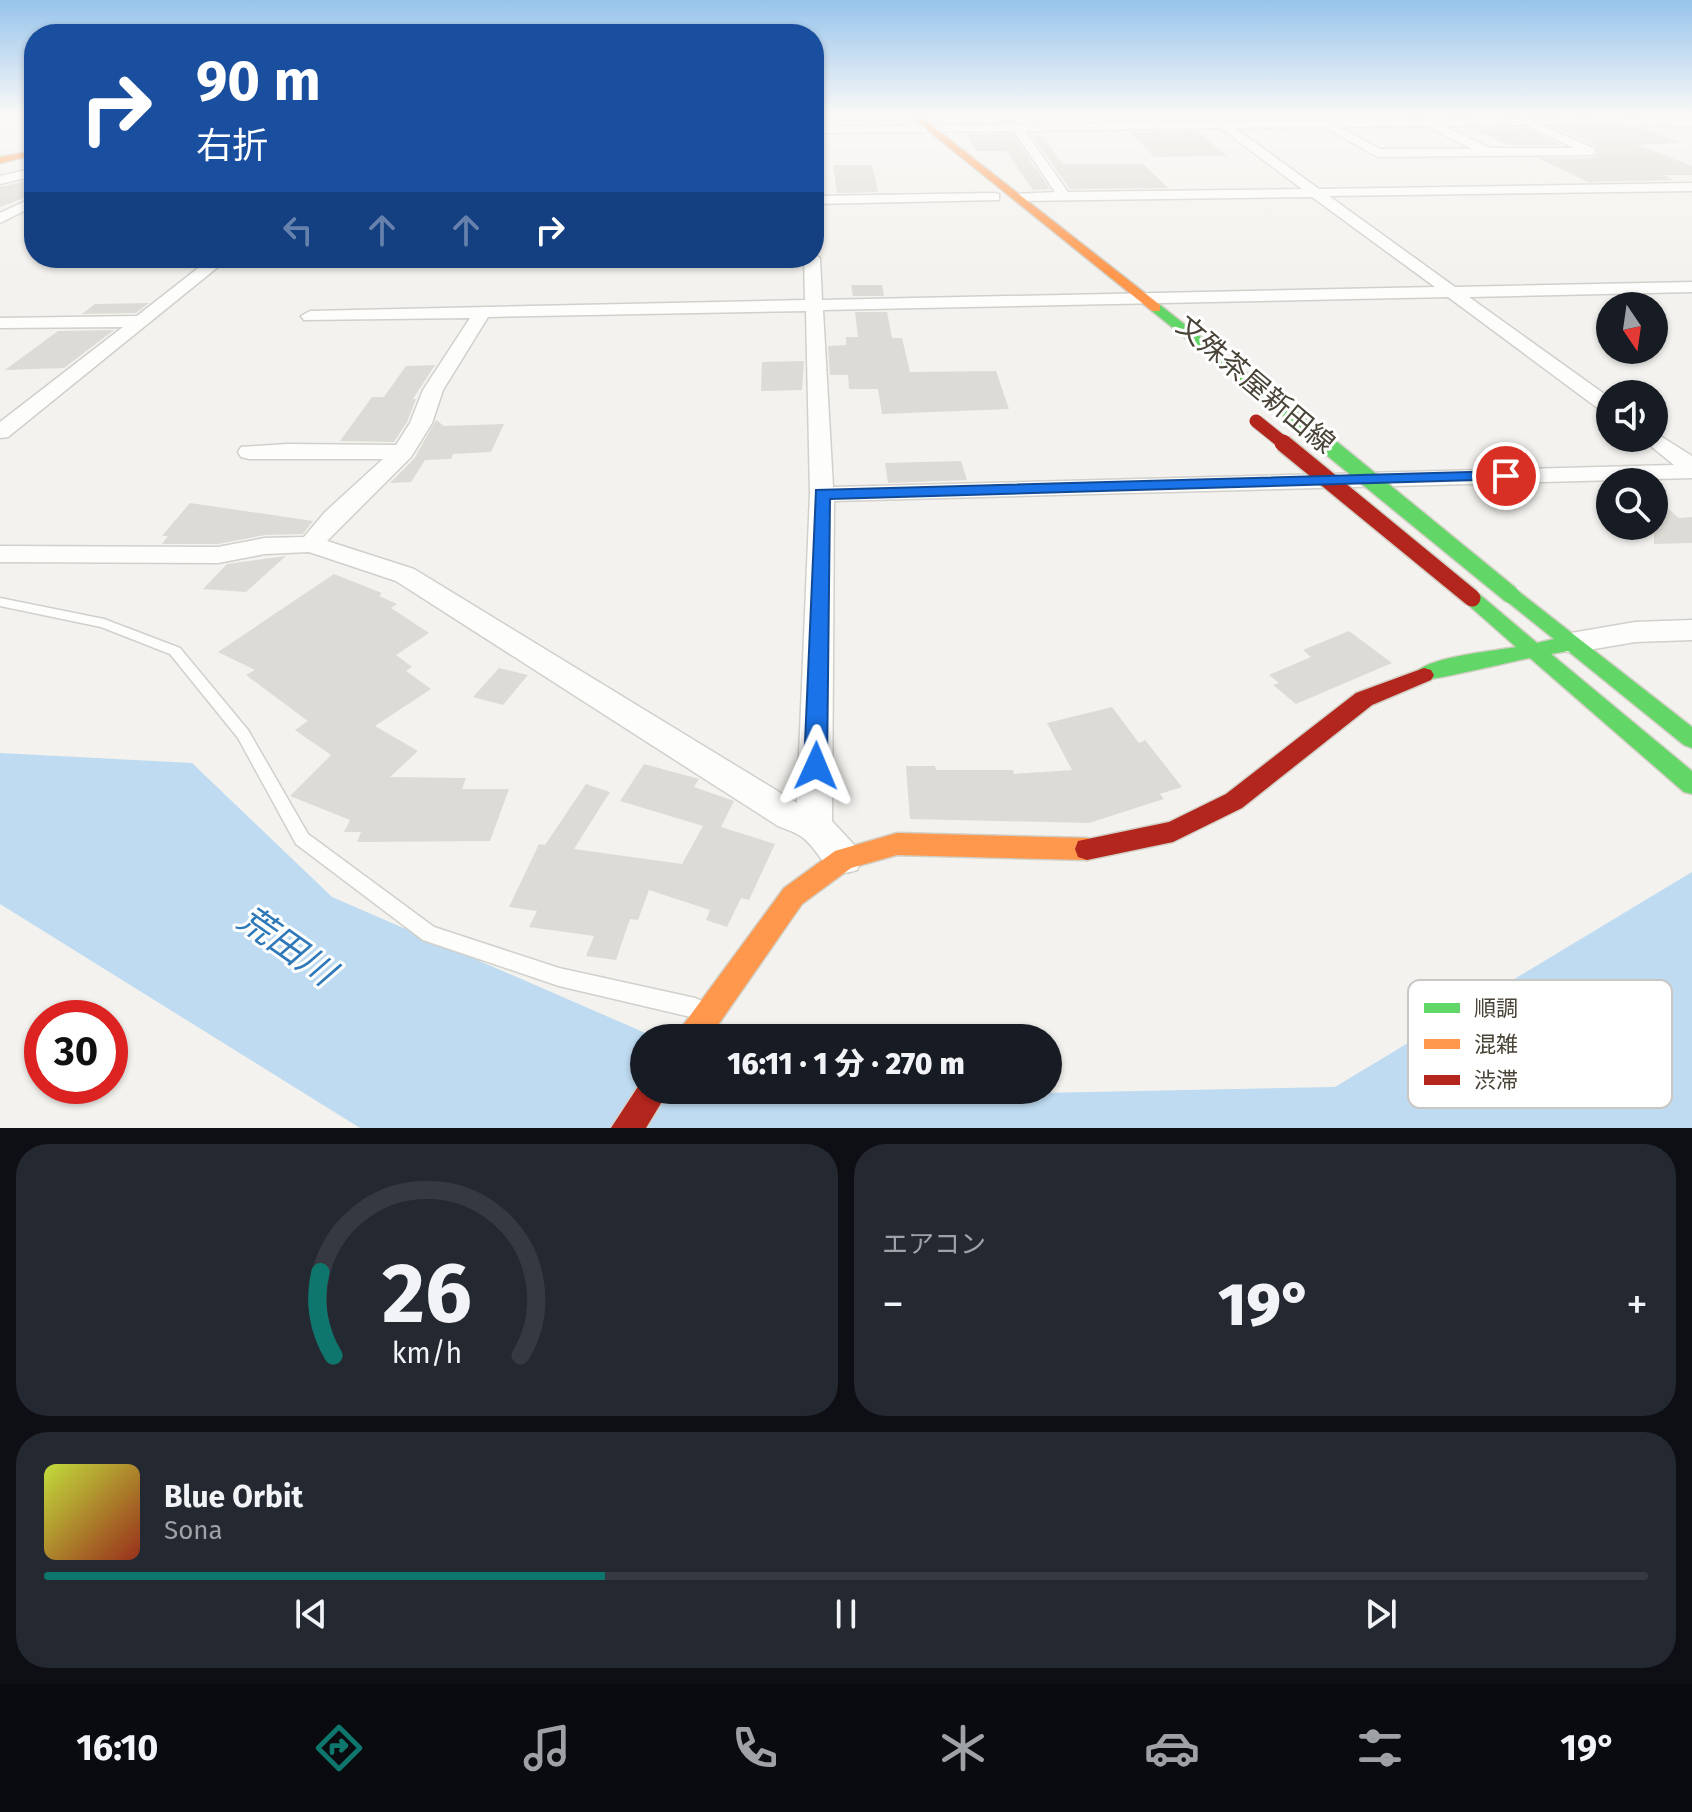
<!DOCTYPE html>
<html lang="ja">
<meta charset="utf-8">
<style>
:root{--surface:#171b24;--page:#242831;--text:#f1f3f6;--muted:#9ea1a6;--line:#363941;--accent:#0f766e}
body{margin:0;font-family:"Fira Sans","Noto Sans JP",sans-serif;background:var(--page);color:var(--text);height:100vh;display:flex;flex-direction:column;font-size:30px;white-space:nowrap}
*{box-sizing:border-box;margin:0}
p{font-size:26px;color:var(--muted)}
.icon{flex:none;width:44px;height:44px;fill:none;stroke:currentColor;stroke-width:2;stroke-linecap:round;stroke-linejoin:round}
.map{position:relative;height:1128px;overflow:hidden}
.sheet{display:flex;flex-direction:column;gap:16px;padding:16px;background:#0d0f14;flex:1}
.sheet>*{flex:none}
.banner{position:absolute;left:24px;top:24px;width:800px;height:244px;border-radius:32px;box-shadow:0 2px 6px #0004;background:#1a4fa0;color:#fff;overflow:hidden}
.needle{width:52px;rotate:167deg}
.buttons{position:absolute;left:1596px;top:292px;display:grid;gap:16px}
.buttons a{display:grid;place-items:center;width:72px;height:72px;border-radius:50%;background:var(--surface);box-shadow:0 2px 6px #0004;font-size:40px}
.speed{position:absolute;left:24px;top:1000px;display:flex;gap:16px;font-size:40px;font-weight:700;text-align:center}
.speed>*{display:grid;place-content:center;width:104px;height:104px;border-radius:50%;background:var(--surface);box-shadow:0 2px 6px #0004;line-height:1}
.speed .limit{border:12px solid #d22;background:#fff;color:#111}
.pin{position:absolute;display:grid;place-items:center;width:68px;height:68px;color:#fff;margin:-34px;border:4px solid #fff;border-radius:50%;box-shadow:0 2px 8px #0007}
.me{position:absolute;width:88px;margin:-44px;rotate:1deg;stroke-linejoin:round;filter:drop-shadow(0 0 6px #0008)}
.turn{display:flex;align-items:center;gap:28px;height:168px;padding:0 40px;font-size:36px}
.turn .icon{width:104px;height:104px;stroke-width:2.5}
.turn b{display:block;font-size:56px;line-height:68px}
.lanes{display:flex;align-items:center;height:76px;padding:0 40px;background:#0003;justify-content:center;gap:40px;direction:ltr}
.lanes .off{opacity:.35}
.big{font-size:60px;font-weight:800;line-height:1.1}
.sheet .tile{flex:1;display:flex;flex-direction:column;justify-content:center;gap:12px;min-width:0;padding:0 28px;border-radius:32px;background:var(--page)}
.sheet .dial{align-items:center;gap:0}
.dial svg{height:208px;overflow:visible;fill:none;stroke:var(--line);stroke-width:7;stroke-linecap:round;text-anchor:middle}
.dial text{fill:var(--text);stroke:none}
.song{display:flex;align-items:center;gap:24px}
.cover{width:96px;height:96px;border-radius:12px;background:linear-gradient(135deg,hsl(70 70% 55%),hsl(10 70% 35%))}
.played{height:8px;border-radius:4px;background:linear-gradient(90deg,var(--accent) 35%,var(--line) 35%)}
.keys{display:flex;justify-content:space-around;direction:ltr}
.heat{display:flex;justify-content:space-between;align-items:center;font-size:44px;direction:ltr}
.sheet .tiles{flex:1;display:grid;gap:16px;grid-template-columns:1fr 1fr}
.tile:last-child{grid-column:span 2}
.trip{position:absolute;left:630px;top:1024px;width:432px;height:80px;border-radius:40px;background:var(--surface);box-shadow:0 2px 6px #0004;font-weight:800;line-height:80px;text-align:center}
.dock{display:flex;height:128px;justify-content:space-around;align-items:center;background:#090b0e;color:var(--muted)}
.dock .icon{width:56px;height:56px}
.dock .current{color:var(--accent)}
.dock b{font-size:36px;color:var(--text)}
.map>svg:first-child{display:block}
.water{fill:#bedbf1}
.building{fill:#dddbd6}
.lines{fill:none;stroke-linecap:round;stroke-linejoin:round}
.lane-casing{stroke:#d1d0cb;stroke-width:3}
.street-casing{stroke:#d1d0cb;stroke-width:3}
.fast-casing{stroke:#d2cfc5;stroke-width:3}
.slow-casing{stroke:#d2cfc5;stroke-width:3}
.jam-casing{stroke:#d2cfc5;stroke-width:3}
.lane{fill:#fdfdfc;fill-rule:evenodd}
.street{fill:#fdfdfc;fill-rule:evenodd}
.fast{fill:#63d668;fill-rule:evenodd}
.slow{fill:#ff974d;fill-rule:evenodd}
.jam{fill:#b3261e;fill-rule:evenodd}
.fast-bridge-far1-casing{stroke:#d2cfc5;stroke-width:15;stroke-linecap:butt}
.fast-bridge-casing{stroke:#d2cfc5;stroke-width:20;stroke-linecap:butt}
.jam-bridge-far1-casing{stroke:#d2cfc5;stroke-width:15;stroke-linecap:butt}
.jam-bridge-casing{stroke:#d2cfc5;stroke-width:20;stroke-linecap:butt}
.fast-bridge-far1{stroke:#63d668;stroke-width:13}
.fast-bridge{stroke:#63d668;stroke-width:17}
.jam-bridge-far1{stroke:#b3261e;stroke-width:13}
.jam-bridge{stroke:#b3261e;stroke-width:17}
.route{fill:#1a73e8;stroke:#114b97;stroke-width:2}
.labels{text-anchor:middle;stroke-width:6;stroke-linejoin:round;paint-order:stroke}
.street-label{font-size:28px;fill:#4a4438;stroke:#fff}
.near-water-label{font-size:36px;font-style:italic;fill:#2f79b9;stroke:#fff}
.key{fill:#fff;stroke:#c9c7c3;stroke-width:2}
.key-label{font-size:22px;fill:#4a4438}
</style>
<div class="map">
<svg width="1692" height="1128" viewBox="0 0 1692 1128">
<rect width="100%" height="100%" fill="#f3f2ee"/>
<polygon class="water" points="0,753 192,763 332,897 657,1038 644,1038 644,1090 777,1090 795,1098 1335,1087 1692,872 1692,1128 360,1128 0,904"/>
<g class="building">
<polygon points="1554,127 1642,128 1681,143 1639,145 1692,166 1692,175 1663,175 1673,180 1588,182 1538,158 1591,158 1598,153 1596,146"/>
<polygon points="1527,128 1560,145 1509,145 1474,129"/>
<polygon points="1197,131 1227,156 1154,157 1130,132"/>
<polygon points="967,134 1012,134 1050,189 1033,190 1006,151 976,151"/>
<polygon points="1031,134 1043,137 1063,164 1143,164 1168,188 1070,189"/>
<polygon points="833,165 872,165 878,192 837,193"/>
<polygon points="34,179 34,194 0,207 0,187"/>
<polygon points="851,285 882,285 884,296 853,296"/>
<polygon points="149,303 136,313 82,314 95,304"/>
<polygon points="855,312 887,312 892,338 902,338 910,372 996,371 1009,409 882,414 878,389 849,389 848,375 830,375 828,346 846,345 846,337 858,337"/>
<polygon points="114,330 64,368 5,370 58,331"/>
<polygon points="804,361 802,390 761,391 762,362"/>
<polygon points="435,365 413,399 416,399 407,422 394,442 340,441 372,397 384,397 406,366"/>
<polygon points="436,420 444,426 504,424 491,452 453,454 451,459 425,460 411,482 390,483 414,459"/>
<polygon points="961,461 967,480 888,483 885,463"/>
<polygon points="1654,497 1679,518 1692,517 1692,543 1654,544"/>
<polygon points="190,503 313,521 303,534 265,535 218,544 162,544 168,536 162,536"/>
<polygon points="286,556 246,592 203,589 227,564"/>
<polygon points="334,574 382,593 379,596 397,604 391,608 429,633 396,655 412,667 406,671 431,689 375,726 418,751 390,777 466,778 462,789 509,789 490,841 357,842 361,832 344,832 350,820 290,796 331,755 295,730 308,721 246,675 255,670 218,652"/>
<polygon points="1349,631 1392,663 1296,704 1273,685 1279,683 1269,675 1311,657 1303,650"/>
<polygon points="499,668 528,675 503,705 473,697"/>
<polygon points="1112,707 1139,743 1145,740 1182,787 1160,794 1164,799 1089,823 910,819 906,766 935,766 936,770 1013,770 1014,774 1072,770 1047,723"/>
<polygon points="644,764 699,779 694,787 734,801 721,827 775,844 749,900 741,898 727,927 706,920 710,910 649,890 638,920 630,919 616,960 586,956 594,936 529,927 537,911 509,907 539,844 545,845 586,784 610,792 574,849 682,864 703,826 620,801"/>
</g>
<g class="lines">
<defs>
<polygon id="lane" points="0,598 104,619 180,648 248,730 308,834 434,927 559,968 695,998 702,1001 705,1008 702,1015 695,1018 559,986 423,940 296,844 238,738 170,654 101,627 0,606"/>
<g id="street">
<path d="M1555,118l137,2v6l-152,-2 55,25v4l-4,2 -213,2 -54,-30 -89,1 84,61 373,-6v8l-363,5 126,91 237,-5v10l-223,5 141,101v16l-7,-2 -155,-115 -625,13 10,177 841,-22 -33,-27h13v-6l38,24v22l-858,23 -2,320 25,27 5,11 -5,11c-33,12 -34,-18 -55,-33 -7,-5 -17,-8 -24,-11l-382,-245 -87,-29 -44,2 -47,9 -218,-1v-16l218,1 47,-9 39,-1 21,-25 58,-53h-134l-8,-2 -3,-5 3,-5 46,-3 109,1 14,-22 13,-33 47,-72 -166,2 -3,-4 9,-5 495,-11 -1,-42h10v-4l6,4 2,42 613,-13 -123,-90 -293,4 -5,-1v-6l41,-2 -41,-61 -200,2v-6l400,-5 5,-3 7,3zM1530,125v3l44,20h-84l-47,-22zM1427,126l45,23h-92l-40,-22zM1221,128l81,61 -234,3 -43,-61zM806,311l4,183 -13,309 -383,-234 -87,-28 84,-84 21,-34 11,-33 45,-73z"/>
<polygon points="34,168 34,176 0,184 0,176"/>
<polygon points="994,193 999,194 999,200 814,204 814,196"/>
<polygon points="34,197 34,206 0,223 0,213"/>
<polygon points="211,258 229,258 8,437 0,438 0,422 123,327 0,328 0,318 137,316"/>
<polygon points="1692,620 1692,640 1635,642 1571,653 1561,650 1557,643 1561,636 1571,633 1635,622"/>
</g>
<g id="fast">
<polygon points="1152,305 1160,305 1298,414 1298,420 1288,420 1152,311"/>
<path d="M1511,589l7,2 174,136v21l-8,-3 -116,-94 -17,3 141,117v23l-8,-2 -154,-134c-17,3 -105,25 -113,22l-3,-5c10,-18 81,-24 102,-28l-51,-45 -2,-4 2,-4h14l58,49 17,-4 -50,-40 -2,-4z"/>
</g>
<g id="slow">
<polygon points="909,115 918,115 1160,305 1160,311 1152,311"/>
<polygon points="34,151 34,155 0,163 0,157"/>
<polygon points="897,833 1087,838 1096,841 1099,849 1096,857 1087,860 897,855 851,868 802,904 709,1038 676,1038 681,1028 784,888 835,851"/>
</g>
<g id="jam">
<polygon points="1424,668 1431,670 1434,675 1431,680 1372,705 1242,808 1173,842 1087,860 1078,857 1075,849 1078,841 1169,822 1226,794 1356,693"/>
<polygon points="643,1079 644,1090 669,1090 646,1128 611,1128"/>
</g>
</defs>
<use href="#lane" class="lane-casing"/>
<use href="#street" class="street-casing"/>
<use href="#fast" class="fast-casing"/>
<use href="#slow" class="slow-casing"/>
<use href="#jam" class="jam-casing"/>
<use href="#lane" class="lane"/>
<use href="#street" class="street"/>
<use href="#fast" class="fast"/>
<use href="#slow" class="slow"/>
<use href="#jam" class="jam"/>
<defs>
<polyline id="fast-bridge-far1" points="1293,417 1328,445"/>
<polyline id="fast-bridge" points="1325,443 1511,595"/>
<polyline id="jam-bridge-far1" points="1256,421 1286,445"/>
<polyline id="jam-bridge" points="1283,443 1472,598"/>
</defs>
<use href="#fast-bridge-far1" class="fast-bridge-far1-casing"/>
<use href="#fast-bridge" class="fast-bridge-casing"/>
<use href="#jam-bridge-far1" class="jam-bridge-far1-casing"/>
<use href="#jam-bridge" class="jam-bridge-casing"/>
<use href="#fast-bridge-far1" class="fast-bridge-far1"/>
<use href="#fast-bridge" class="fast-bridge"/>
<use href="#jam-bridge-far1" class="jam-bridge-far1"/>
<use href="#jam-bridge" class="jam-bridge"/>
</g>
<linearGradient id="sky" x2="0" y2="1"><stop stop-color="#97c4ec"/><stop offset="0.42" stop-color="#faf9f7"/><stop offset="1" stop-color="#faf9f7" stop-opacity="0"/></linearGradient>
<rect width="1692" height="273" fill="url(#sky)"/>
<polygon class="route" points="1506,471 1514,476 1511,479 830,499 827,766 824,773 816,776 808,773 804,766 816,490"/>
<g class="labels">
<g class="street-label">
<text transform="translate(1256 384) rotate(40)" y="10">文殊茶屋新田線</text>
</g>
<g class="near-water-label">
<text transform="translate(287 945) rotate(35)" y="13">荒田川</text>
</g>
</g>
<rect x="1408" y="980" width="264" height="128" rx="12" class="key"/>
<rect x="1424" y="1003" width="36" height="10" fill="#63d668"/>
<rect x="1424" y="1039" width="36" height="10" fill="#ff974d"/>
<rect x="1424" y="1075" width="36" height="10" fill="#b3261e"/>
<g class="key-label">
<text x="1474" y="1016">順調</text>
<text x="1474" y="1052">混雑</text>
<text x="1474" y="1088">渋滞</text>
</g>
</svg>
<div class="buttons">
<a><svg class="needle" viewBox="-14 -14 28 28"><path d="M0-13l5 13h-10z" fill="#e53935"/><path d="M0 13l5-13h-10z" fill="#9ea1a6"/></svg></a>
<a><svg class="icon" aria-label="sound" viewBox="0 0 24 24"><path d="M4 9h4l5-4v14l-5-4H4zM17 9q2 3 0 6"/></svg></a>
<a><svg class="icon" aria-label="search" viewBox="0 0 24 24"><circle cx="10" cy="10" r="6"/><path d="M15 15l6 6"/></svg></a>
</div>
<div class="speed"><div class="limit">30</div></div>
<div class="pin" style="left:1506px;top:476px;background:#d93025"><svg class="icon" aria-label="arrive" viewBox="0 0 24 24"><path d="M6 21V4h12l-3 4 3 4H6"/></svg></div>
<svg class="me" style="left:816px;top:766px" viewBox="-20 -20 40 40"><path d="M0-17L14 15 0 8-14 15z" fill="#1a73e8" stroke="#fff" stroke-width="4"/></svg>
<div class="trip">16:11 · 1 分 · 270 m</div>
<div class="banner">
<div class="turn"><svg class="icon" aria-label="right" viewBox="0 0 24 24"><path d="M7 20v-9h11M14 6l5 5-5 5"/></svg><div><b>90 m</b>右折</div></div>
<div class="lanes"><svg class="icon off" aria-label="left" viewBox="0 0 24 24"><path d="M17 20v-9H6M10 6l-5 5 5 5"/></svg><svg class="icon off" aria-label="ahead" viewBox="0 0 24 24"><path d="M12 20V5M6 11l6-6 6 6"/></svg><svg class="icon off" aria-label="ahead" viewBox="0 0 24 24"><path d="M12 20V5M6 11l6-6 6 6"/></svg><svg class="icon" aria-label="right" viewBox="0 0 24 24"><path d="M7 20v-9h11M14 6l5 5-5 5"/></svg></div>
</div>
</div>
<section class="sheet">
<div class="tiles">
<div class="tile dial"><svg viewBox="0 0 100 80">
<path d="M14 69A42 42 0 1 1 86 69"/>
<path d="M14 69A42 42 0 0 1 9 37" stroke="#0f766e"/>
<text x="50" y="56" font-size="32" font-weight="700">26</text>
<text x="50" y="72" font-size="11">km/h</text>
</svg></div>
<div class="tile"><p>エアコン</p>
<div class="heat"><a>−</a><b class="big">19°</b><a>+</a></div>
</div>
<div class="tile">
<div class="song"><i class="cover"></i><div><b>Blue Orbit</b><p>Sona</p></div></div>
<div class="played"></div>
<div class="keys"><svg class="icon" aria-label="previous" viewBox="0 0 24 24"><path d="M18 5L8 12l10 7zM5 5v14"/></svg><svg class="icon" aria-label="pause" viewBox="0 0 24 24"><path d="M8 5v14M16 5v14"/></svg><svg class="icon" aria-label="next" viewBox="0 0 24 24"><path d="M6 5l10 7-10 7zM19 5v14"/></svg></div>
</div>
</div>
</section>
<nav class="dock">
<b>16:10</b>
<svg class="icon current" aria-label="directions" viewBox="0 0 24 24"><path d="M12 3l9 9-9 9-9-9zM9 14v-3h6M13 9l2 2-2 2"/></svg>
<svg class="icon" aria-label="music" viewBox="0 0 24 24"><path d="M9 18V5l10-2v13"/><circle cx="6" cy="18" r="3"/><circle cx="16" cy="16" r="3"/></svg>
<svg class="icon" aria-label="phone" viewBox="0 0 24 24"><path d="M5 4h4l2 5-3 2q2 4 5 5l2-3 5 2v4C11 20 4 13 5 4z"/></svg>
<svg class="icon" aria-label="climate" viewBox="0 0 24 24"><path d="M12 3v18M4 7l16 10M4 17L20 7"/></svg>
<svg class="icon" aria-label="car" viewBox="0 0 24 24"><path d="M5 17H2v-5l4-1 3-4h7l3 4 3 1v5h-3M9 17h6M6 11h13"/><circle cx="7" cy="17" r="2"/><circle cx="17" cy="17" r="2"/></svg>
<svg class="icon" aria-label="filters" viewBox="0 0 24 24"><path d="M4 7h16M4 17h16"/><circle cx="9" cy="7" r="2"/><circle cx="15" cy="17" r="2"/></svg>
<b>19°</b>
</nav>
